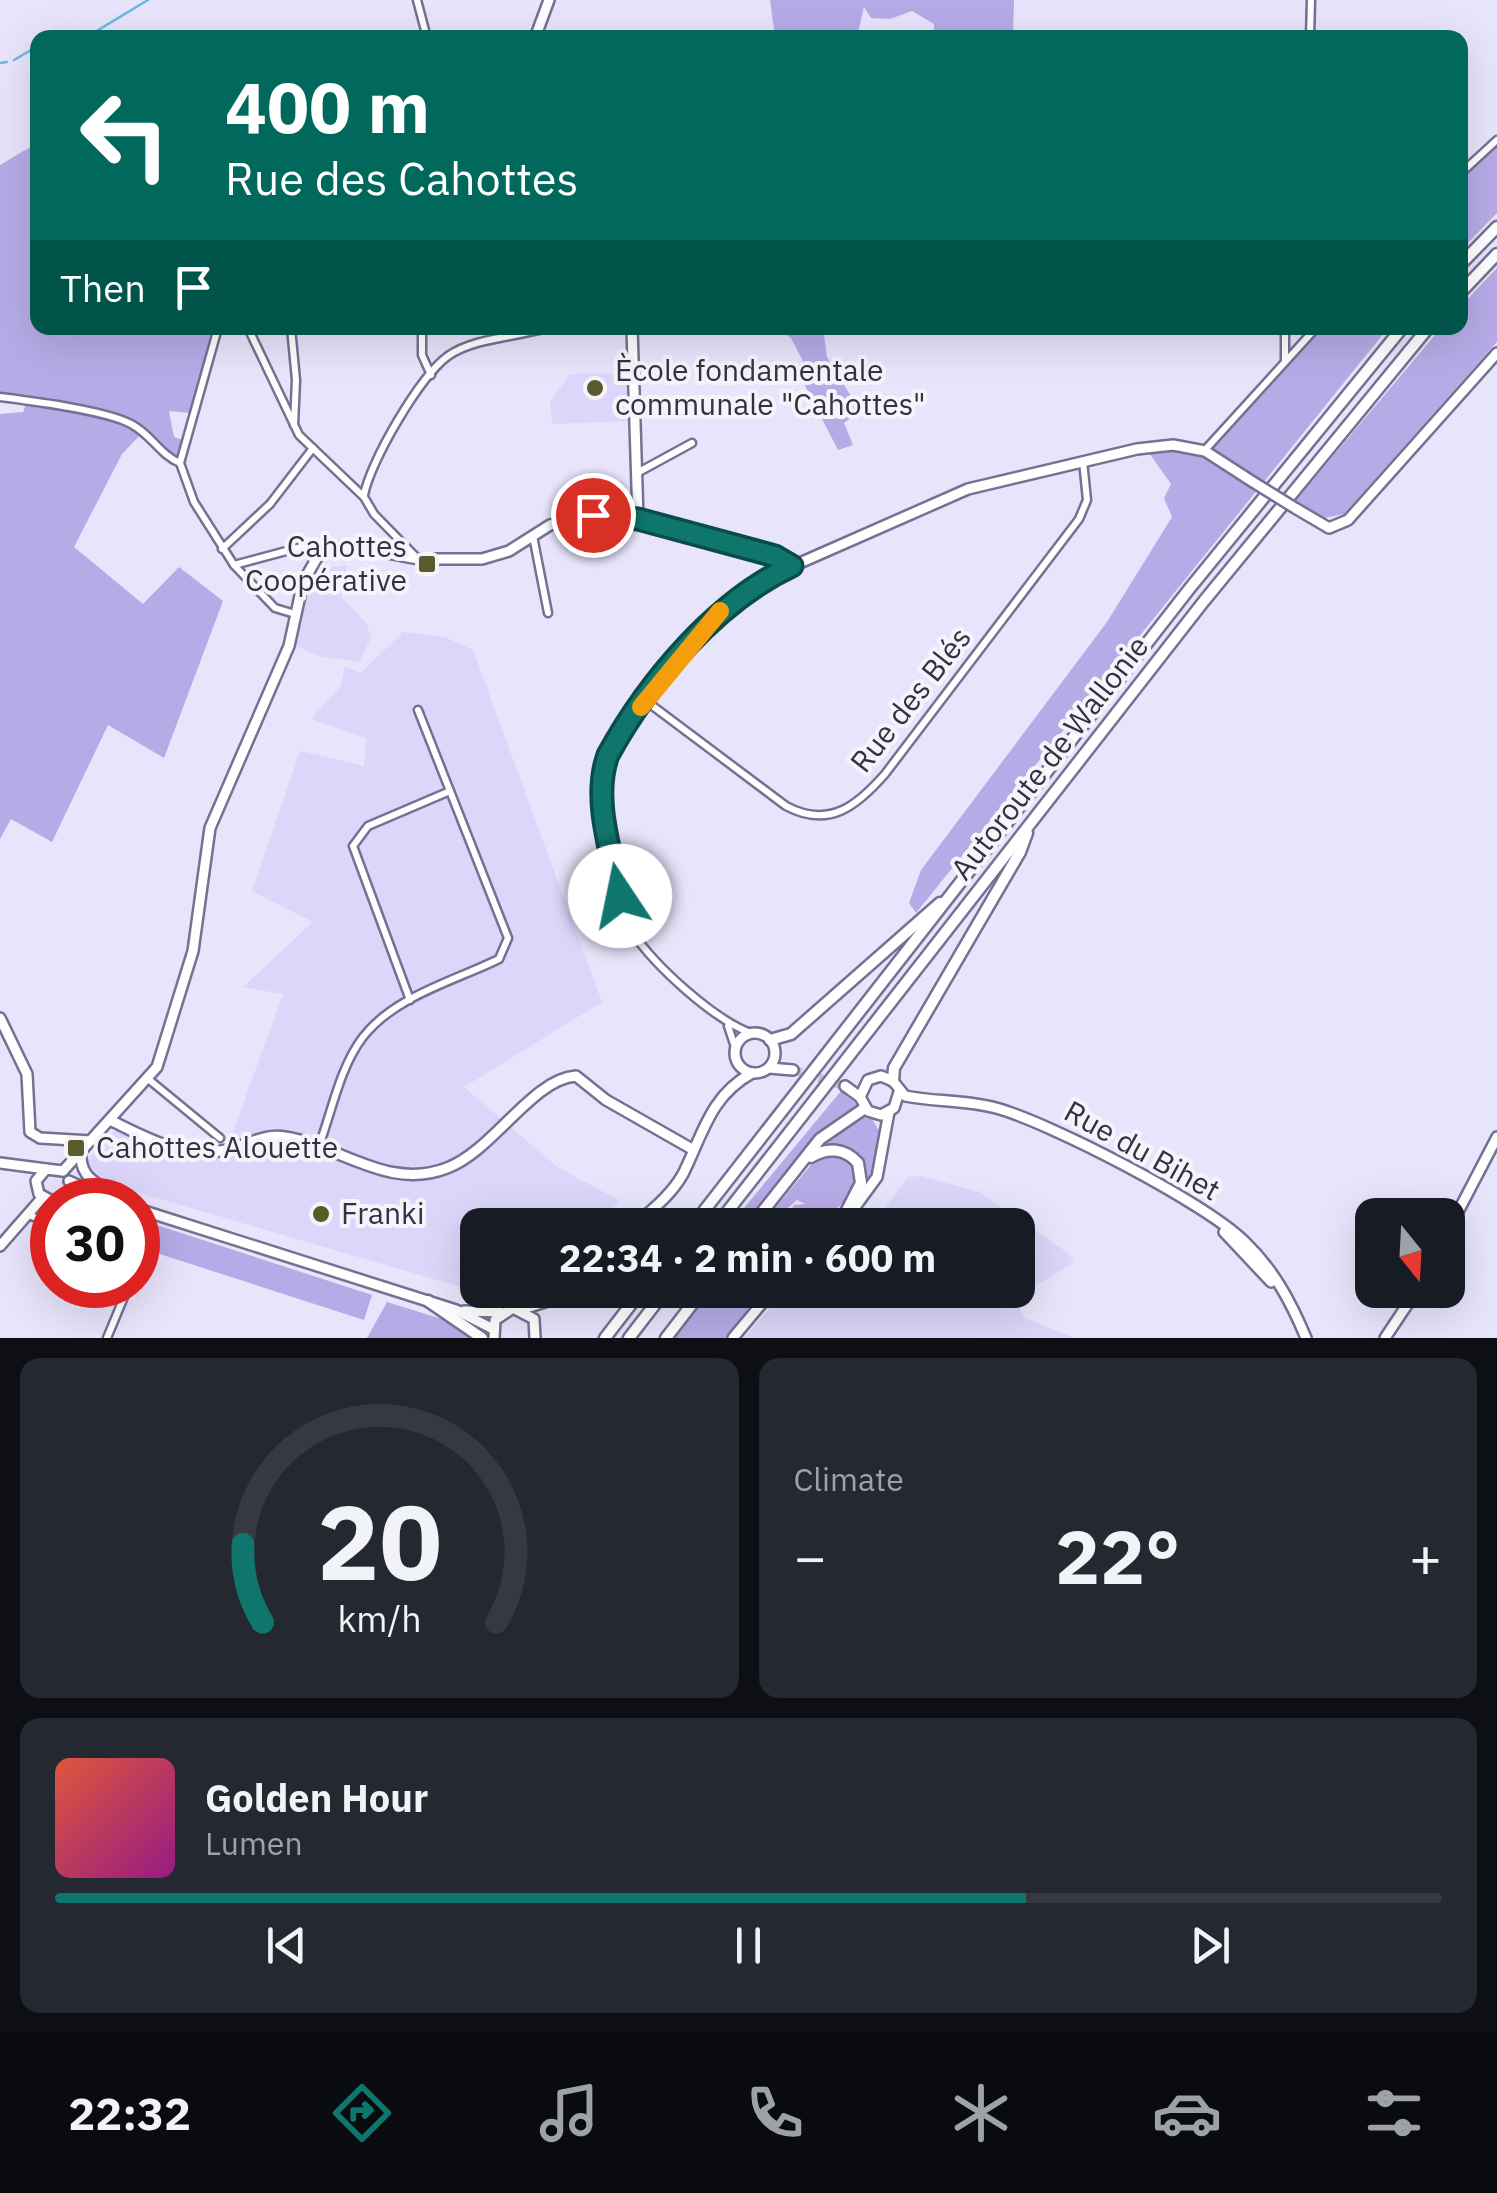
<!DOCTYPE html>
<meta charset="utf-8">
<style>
:root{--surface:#171b24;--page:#242831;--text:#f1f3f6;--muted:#9ea1a6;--line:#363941;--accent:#0f766e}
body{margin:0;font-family:"IBM Plex Sans",sans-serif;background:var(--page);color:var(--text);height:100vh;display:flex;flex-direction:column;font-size:38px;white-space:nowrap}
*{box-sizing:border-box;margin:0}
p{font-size:32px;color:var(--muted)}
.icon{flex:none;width:55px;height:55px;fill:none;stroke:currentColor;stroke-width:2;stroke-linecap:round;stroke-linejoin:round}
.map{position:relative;height:1338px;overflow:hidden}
.sheet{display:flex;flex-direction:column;gap:20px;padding:20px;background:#0d0f14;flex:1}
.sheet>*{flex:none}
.guide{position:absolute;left:30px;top:30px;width:1438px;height:305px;border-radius:20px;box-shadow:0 10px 40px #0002;background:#00695c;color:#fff;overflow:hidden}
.needle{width:65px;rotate:162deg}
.tools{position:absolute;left:1355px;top:1198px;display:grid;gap:20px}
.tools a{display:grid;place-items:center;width:110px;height:110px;border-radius:20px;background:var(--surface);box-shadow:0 10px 40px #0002;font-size:50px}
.speed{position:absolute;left:30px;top:1178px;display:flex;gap:20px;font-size:50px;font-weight:700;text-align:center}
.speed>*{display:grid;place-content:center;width:130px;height:130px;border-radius:50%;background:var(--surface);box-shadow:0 10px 40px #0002;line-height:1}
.speed .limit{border:15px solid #d22;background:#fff;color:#111}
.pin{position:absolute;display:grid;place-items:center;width:85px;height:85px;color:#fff;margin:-42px;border:5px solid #fff;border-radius:50%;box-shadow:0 2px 10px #0007}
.me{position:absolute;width:110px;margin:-55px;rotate:349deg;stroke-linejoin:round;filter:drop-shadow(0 0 8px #0008)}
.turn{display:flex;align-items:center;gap:35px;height:210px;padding:0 30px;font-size:45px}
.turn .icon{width:130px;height:130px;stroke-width:2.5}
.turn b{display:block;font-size:70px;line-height:85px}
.then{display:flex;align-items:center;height:95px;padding:0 30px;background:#0003;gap:20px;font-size:38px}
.big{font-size:75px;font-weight:700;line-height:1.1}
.sheet .card{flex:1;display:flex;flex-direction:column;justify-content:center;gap:15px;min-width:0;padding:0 35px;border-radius:20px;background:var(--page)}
.sheet .dial{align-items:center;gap:0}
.dial svg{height:260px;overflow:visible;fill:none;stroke:var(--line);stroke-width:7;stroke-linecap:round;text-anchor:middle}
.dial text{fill:var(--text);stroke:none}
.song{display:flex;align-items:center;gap:30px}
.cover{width:120px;height:120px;border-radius:15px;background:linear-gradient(135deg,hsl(10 70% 55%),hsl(310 70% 35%))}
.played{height:10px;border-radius:5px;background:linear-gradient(90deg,var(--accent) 70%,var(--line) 70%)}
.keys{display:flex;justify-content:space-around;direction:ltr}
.heat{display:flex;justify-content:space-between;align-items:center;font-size:55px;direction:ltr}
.sheet .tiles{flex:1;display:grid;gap:20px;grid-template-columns:1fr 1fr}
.card:last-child{grid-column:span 2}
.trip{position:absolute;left:460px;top:1208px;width:575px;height:100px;border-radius:20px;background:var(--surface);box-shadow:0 10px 40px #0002;font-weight:700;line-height:100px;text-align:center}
.tabs{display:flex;height:160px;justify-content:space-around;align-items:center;background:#090b0e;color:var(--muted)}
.tabs .icon{width:70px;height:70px}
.tabs .current{color:var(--accent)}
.tabs b{font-size:45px;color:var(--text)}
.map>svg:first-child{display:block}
.built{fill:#dbd6fa}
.green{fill:#b6abe7}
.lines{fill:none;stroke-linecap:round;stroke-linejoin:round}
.stream{stroke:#6bb8df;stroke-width:2.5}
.secondary-tunnel{stroke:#c3c0d6;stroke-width:9;stroke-dasharray:9 4.5;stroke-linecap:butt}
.street-casing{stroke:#767192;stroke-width:11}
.secondary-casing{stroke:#767192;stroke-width:14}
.highway-casing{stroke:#767192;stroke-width:15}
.street{stroke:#fff;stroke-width:6}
.secondary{stroke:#fff;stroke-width:9}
.highway{stroke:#fff;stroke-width:10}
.secondary-bridge-casing{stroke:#767192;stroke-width:14;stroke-linecap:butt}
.secondary-bridge{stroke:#fff;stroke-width:9}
.route-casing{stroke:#0a4d48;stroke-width:25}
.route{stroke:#0f766e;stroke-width:18}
.slow{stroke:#f59e0b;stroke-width:18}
.poi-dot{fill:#595c2a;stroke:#f5f4fb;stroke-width:4}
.labels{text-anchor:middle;stroke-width:8;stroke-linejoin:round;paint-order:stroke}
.poi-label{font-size:30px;fill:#343240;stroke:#f5f4fb;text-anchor:start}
.street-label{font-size:30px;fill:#343240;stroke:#f5f4fb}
</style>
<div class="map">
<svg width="1497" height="1338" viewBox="0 0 1497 1338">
<rect width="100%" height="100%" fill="#e7e4fb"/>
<g class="built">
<polygon points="630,373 632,421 552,424 550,402 570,374"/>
<polygon points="347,565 341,597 367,624 371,638 359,662 319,656 294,645 307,587 317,570"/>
<polygon points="403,632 445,637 473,650 602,1002 464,1087 556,1166 620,1201 591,1225 478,1225 477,1286 464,1288 109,1184 87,1164 100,1141 116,1130 161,1152 224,1157 283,994 243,987 313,922 252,891 300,751 364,766 366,738 311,719 341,686 345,667 361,673"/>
<polygon points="921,1176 979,1192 1068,1253 1074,1262 1015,1299 1025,1318 1074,1338 744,1338 782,1295 781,1290 1018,1290 1018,1225 873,1225 908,1177"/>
</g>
<g class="green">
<polygon points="770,0 1014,0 1013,37 934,37 934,24 912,11 890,19 871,18 864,7 857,37 775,37"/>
<polygon points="37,143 38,328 176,328 178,331 212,328 191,413 169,411 174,437 183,440 180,457 175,459 143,432 122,454 74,547 143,604 179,567 223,601 164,758 108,725 52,842 11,819 0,839 0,414 23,412 27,402 0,397 0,165"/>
<polygon points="1497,147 1497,213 1460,251 1460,181"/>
<polygon points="1497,268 1497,342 1344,514 1319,519 1295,501 1441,328 1460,328 1460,307"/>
<polygon points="777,328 823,328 827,357 860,411 844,423 853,445 838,450 796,368 803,361 791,338"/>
<polygon points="1322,328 1388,328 916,913 909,903 921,870 1107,622 1172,517 1164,498 1171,484 1142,443 1170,440 1212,448"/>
<polygon points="841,1091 857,1105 813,1143 749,1225 730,1225"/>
<polygon points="857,1117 872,1119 880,1132 874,1173 866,1187 859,1159 831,1146 822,1146"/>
<path d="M839,1154l13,8 7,14c-10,28 -43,59 -73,43l8,-14 11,-1 -8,-4 -14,12 3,13h-25l54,-65z"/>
<polygon points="138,1219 372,1295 364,1320 138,1247"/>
<polygon points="710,1290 763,1290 725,1338 672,1338"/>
<polygon points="387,1302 461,1325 479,1338 367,1338"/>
</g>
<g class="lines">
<g class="stream">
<polyline points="85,38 148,0"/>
<polyline points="14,60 38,46"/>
<polyline points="0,63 7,62"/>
</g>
<polyline class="secondary-tunnel" points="793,1070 845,1086"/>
<defs>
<g id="street">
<polyline points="417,0 427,38"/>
<polyline points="1310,38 1311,0"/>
<polyline points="1460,174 1497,140"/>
<polyline points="248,328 299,435 364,497 374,514 418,559"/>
<polyline points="291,328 296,380 294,425"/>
<polyline points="422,328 422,355 431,375"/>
<polyline points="1285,361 1285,328"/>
<path d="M0,397c31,4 105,13 131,27 20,10 29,31 49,39l14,39 40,63 71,-19 13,7"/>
<polyline points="1205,450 1316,328"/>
<polyline points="180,463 218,328"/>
<polyline points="637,473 692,443"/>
<path d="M364,495c6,-33 56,-119 84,-139 25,-18 69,-19 98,-28"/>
<polyline points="533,536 548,613"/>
<polyline points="222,549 270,504 313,448"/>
<polyline points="234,565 275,608 295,614"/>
<path d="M646,701l140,105c43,23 71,0 99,-32l194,-255 8,-19 -4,-39"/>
<polyline points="418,710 450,791"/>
<polyline points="728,1026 736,1050"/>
<path d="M753,1034c-39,-14 -97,-67 -121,-102 -17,-26 -36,-133 -29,-164 6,-26 29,-49 45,-70 42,-54 79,-102 143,-132"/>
<polyline points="147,1078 220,1138"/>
<path d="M319,1146c13,-35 21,-79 44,-109 32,-41 91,-56 136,-78l9,-21 -58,-147 -82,35 -15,20 57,154"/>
<polyline points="28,1215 52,1223"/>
<polyline points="138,1250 138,1261"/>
<polyline points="107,1338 129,1285"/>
</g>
<g id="secondary">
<polyline points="535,38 549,0"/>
<polyline points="632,328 638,519"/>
<polyline points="1295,508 1329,528 1348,520 1497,353"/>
<polyline points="0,1018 27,1074 30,1132 40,1138 91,1141"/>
<circle cx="755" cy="1053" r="20"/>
<polyline points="769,1068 793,1070"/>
<polyline points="845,1086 860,1097"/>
<path d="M899,1092l-5,16 -13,7 -13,-4 -8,-14 8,-17 13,-4 12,5 12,15c30,6 61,4 91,12 55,15 209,95 249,134 29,28 46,60 61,96"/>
<path d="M110,1120c37,18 73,39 116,30 20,-4 38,-17 59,-13 56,9 103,54 162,31 46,-17 85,-89 129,-92l30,24 86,49"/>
<path d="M81,1151c-2,31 20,31 38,49"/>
<polyline points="0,1163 46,1169"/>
<polyline points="63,1171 157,1067 193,951 210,828 289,646 303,582 322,549 351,546 418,559 482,559 509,551 550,525 593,515 638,519 775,555 793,566 968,489 1137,449 1173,445 1205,451 1253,482"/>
<polyline points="69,1181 110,1200"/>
<polyline points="62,1198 94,1199"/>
<polyline points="52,1201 39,1194 36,1181 46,1169 63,1171"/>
<polyline points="138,1209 456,1310 493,1329"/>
<path d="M635,1225c18,-16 36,-30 48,-51 20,-40 27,-78 69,-101"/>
<polyline points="829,1225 855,1207 877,1177 889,1112"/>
<polyline points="1448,1231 1497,1137"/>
<polyline points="1224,1232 1271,1282"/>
<polyline points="0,1246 42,1198"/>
<polyline points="523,1309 545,1302 559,1290"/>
<polyline points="464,1311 501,1312"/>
<polyline points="494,1338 495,1320 513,1308 534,1319 535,1338"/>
<polyline points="733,1338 773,1290"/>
<polyline points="1385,1338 1417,1290"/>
</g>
<g id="highway">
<polyline points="1460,265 1497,227"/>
<polyline points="1460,293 1497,254"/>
<polyline points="770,1040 791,1034 940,903"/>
<polyline points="893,1081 894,1068 1020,852 1027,833"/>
<path d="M811,1157c16,-10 34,-9 47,6l3,20 -17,33"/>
<polyline points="693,1225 1190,588 1402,328"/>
<polyline points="717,1225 1204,601 1428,328"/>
<polyline points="752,1225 820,1139 865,1108"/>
<polyline points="428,1301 482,1338"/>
<polyline points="605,1338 642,1290"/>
<polyline points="629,1338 666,1290"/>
<polyline points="666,1338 703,1290"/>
</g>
</defs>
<use href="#street" class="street-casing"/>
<use href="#secondary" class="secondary-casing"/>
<use href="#highway" class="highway-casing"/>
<use href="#street" class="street"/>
<use href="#secondary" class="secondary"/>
<use href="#highway" class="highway"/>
<defs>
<polyline id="secondary-bridge" points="1253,482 1295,508"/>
</defs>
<use href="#secondary-bridge" class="secondary-bridge-casing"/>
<use href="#secondary-bridge" class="secondary-bridge"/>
</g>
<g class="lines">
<defs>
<path id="route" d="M593,515l45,4 137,37 17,10c-76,35 -144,116 -184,189 -16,43 3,97 12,141"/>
</defs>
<use href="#route" class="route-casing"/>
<use href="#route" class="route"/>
<polyline class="slow" points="641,707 720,611"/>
</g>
<g class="poi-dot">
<circle cx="595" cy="388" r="10"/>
<rect x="417" y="554" width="20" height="20" rx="5"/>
<rect x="66" y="1138" width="20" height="20" rx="5"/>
<circle cx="321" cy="1214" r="10"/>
</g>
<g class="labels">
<g class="poi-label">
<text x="615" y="381">Ècole fondamentale<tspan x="615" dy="34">communale "Cahottes"</tspan></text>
<text x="407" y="557" text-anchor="end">Cahottes<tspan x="407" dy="34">Coopérative</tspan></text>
<text x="96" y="1158">Cahottes Alouette</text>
<text x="341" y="1224">Franki</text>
</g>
<g class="street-label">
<text transform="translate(911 700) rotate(-52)" y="10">Rue des Blés</text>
<text transform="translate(1050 758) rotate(-52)" y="10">Autoroute de Wallonie</text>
<text transform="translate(1142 1151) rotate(29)" y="10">Rue du Bihet</text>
</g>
</g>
</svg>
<div class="tools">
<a><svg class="needle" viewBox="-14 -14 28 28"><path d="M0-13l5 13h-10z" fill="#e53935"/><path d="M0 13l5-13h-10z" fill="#9ea1a6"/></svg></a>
</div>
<div class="speed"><div class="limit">30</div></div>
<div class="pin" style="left:593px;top:515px;background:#d93025"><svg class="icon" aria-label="arrive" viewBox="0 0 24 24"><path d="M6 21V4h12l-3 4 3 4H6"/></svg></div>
<svg class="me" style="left:620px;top:896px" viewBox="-20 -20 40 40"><circle r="19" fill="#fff"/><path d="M0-13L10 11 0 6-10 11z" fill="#0f766e"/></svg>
<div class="trip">22:34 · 2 min · 600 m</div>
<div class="guide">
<div class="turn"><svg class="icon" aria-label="left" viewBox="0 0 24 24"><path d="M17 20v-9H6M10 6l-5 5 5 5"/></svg><div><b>400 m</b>Rue des Cahottes</div></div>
<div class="then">Then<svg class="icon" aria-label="arrive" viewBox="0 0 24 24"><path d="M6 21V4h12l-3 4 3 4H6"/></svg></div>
</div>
</div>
<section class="sheet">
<div class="tiles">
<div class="card dial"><svg viewBox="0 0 100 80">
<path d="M14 69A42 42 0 1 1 86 69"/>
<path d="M14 69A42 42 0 0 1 8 45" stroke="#0f766e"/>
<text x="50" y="56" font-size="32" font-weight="700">20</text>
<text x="50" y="72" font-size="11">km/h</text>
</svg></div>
<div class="card"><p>Climate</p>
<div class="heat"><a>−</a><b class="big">22°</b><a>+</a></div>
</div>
<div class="card">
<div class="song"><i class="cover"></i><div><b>Golden Hour</b><p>Lumen</p></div></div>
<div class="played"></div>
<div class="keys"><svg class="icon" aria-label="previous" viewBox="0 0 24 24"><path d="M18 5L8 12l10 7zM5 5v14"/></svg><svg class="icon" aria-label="pause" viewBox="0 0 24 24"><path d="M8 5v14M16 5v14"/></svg><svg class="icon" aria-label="next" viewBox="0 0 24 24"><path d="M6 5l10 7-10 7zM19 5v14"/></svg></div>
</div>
</div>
</section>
<nav class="tabs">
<b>22:32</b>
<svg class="icon current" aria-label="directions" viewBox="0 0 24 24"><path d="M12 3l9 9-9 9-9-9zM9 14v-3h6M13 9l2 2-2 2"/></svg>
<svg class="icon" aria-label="music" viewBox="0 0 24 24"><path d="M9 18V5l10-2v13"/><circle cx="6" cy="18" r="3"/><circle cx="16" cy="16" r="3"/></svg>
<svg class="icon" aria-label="phone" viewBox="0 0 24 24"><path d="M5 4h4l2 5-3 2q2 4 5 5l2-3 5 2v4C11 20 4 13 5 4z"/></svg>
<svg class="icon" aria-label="climate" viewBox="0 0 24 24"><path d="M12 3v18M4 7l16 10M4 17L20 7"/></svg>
<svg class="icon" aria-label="car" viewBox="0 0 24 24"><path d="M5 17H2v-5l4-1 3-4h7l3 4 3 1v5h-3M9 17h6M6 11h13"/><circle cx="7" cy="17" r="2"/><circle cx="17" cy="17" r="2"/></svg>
<svg class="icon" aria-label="filters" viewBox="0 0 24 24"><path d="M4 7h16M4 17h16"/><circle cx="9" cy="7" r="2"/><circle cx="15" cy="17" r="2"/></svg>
</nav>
